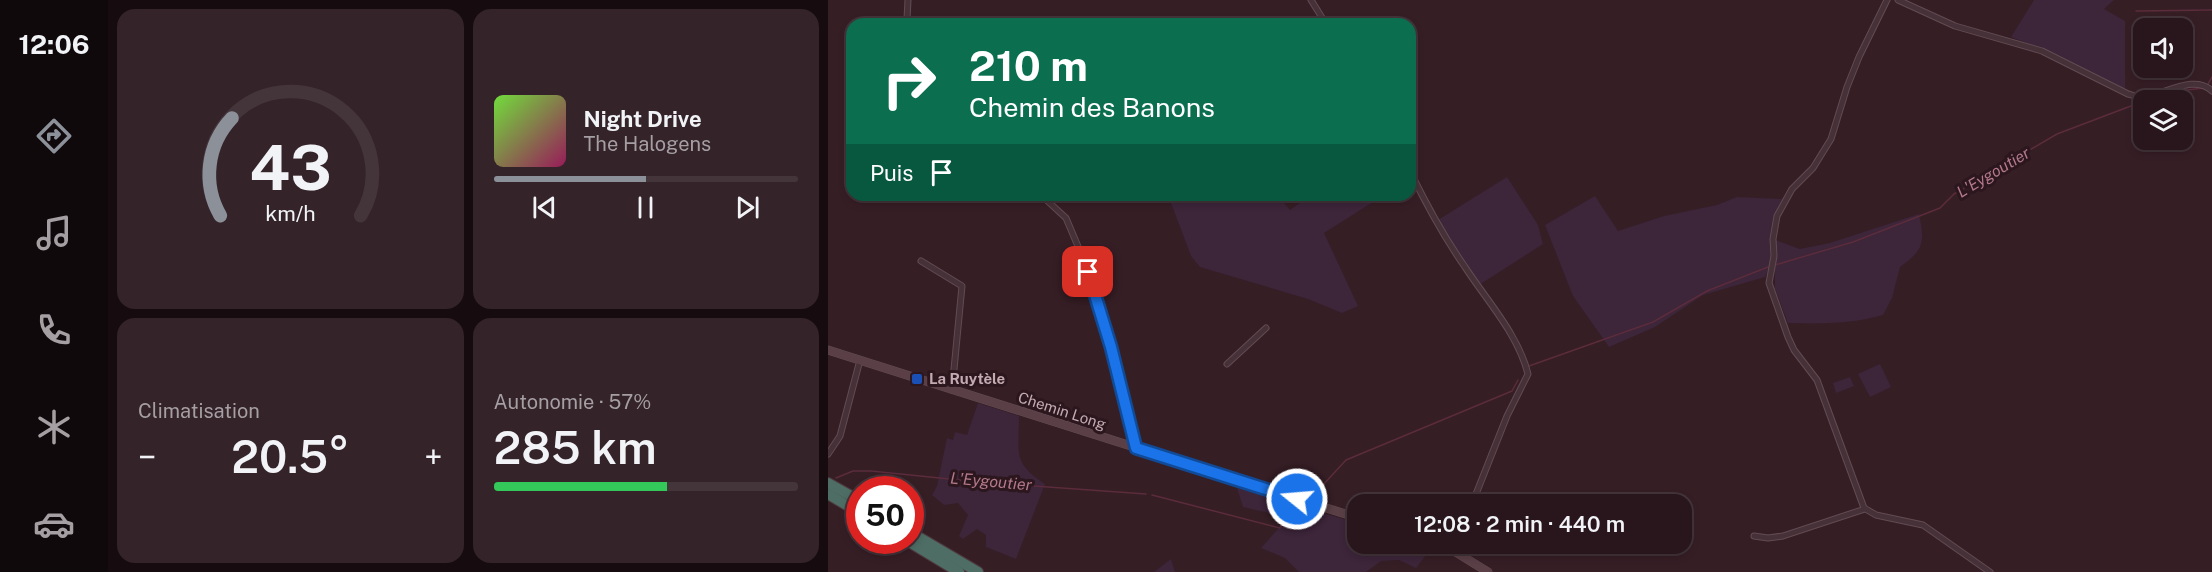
<!DOCTYPE html>
<html lang="fr">
<meta charset="utf-8">
<style>
:root{--surface:#28161c;--page:#342329;--text:#f1f3f6;--muted:#a59fa3;--line:#44353b;--accent:#8c9099}
body{margin:0;font-family:"Public Sans",sans-serif;background:var(--page);color:var(--text);height:100vh;display:flex;flex-direction:column;font-size:22px;white-space:nowrap}
*{box-sizing:border-box;margin:0}
p{font-size:20px;color:var(--muted)}
.icon{flex:none;width:33px;height:33px;fill:none;stroke:currentColor;stroke-width:2;stroke-linecap:round;stroke-linejoin:round}
.map{position:relative;flex:1;overflow:hidden}
.side{display:flex;flex-direction:column;gap:9px;padding:9px;background:#160c0f;width:720px}
.side>*{flex:none}
.hud{position:absolute;left:18px;top:18px;width:570px;height:183px;border-radius:18px;box-shadow:0 3px 9px #0003,0 0 0 2px var(--line);background:#0b6e4f;color:#fff;overflow:hidden}
.fabs{position:absolute;left:1305px;top:18px;display:grid;gap:12px}
.fabs a{display:grid;place-items:center;width:60px;height:60px;border-radius:12px;background:var(--surface);box-shadow:0 3px 9px #0003,0 0 0 2px var(--line);font-size:30px}
.speed{position:absolute;left:18px;top:476px;display:flex;gap:12px;font-size:30px;font-weight:700;text-align:center}
.speed>*{display:grid;place-content:center;width:78px;height:78px;border-radius:50%;background:var(--surface);box-shadow:0 3px 9px #0003,0 0 0 2px var(--line);line-height:1}
.speed .limit{border:9px solid #d22;background:#fff;color:#111}
.pin{position:absolute;display:grid;place-items:center;width:51px;height:51px;color:#fff;margin:-26px;border-radius:12px;box-shadow:0 3px 9px #0006}
.me{position:absolute;width:66px;margin:-33px;rotate:287deg;stroke-linejoin:round;filter:drop-shadow(0 0 4px #0008)}
.turn{display:flex;align-items:center;gap:21px;height:126px;padding:0 24px;font-size:27px}
.turn .icon{width:78px;height:78px;stroke-width:2.5}
.turn b{display:block;font-size:42px;line-height:51px}
.then{display:flex;align-items:center;height:57px;padding:0 24px;background:#0003;gap:12px;font-size:22px}
.big{font-size:45px;font-weight:600;line-height:1.1}
.side .tile{flex:1;display:flex;flex-direction:column;justify-content:center;gap:9px;min-width:0;padding:0 21px;border-radius:18px;background:var(--page)}
.side .dial{align-items:center;gap:0}
.dial svg{height:156px;overflow:visible;fill:none;stroke:var(--line);stroke-width:7;stroke-linecap:round;text-anchor:middle}
.dial text{fill:var(--text);stroke:none}
.song{display:flex;align-items:center;gap:18px}
.cover{width:72px;height:72px;border-radius:9px;background:linear-gradient(135deg,hsl(100 70% 55%),hsl(330 70% 35%))}
.played{height:6px;border-radius:3px;background:linear-gradient(90deg,var(--accent) 50%,var(--line) 50%)}
.keys{display:flex;justify-content:space-around;direction:ltr}
.heat{display:flex;justify-content:space-between;align-items:center;font-size:33px;direction:ltr}
.charge{height:9px;border-radius:4px;background:linear-gradient(90deg,#34c759 57%,var(--line) 0)}
.side .tiles{flex:1;display:grid;gap:9px;grid-template-columns:repeat(2,1fr)}
.trip{position:absolute;left:519px;top:494px;width:345px;height:60px;border-radius:18px;background:var(--surface);box-shadow:0 3px 9px #0003,0 0 0 2px var(--line);font-weight:600;line-height:60px;text-align:center}
main{display:flex;flex:1;min-height:0}
.tabs{display:flex;flex-direction:column;width:108px;justify-content:space-around;align-items:center;background:#10090b;color:var(--muted)}
.tabs .icon{width:42px;height:42px}
.tabs .selected{color:var(--accent)}
.tabs b{font-size:27px;color:var(--text)}
.map>svg:first-child{display:block}
.green{fill:#3d253a}
.lines{fill:none;stroke-linecap:round;stroke-linejoin:round}
.stream{stroke:#5b2c3b;stroke-width:1.5}
.street-casing{stroke:#624c52;stroke-width:7}
.secondary-casing{stroke:#624c52;stroke-width:9}
.highway-casing{stroke:#4e393f;stroke-width:12}
.street{stroke:#473138;stroke-width:5}
.secondary{stroke:#5a3f46;stroke-width:8}
.highway{stroke:#4e6e65;stroke-width:10}
.route-casing{stroke:#114b97;stroke-width:15}
.route{stroke:#1a73e8;stroke-width:10}
.transit-dot{fill:#1a4fb4;stroke:#2b171d;stroke-width:2}
.labels{text-anchor:middle;stroke-width:6;stroke-linejoin:round;paint-order:stroke}
.poi-label{font-size:15px;font-weight:bold;fill:#c4abb2;stroke:#2b171d;text-anchor:start}
.street-label{font-size:15px;fill:#c4abb2;stroke:#2b171d}
.water-label{font-size:16px;font-style:italic;fill:#b3798b;stroke:#2b171d}
</style>
<main>
<nav class="tabs">
<b>12:06</b>
<svg class="icon selected" aria-label="directions" viewBox="0 0 24 24"><path d="M12 3l9 9-9 9-9-9zM9 14v-3h6M13 9l2 2-2 2"/></svg>
<svg class="icon" aria-label="music" viewBox="0 0 24 24"><path d="M9 18V5l10-2v13"/><circle cx="6" cy="18" r="3"/><circle cx="16" cy="16" r="3"/></svg>
<svg class="icon" aria-label="phone" viewBox="0 0 24 24"><path d="M5 4h4l2 5-3 2q2 4 5 5l2-3 5 2v4C11 20 4 13 5 4z"/></svg>
<svg class="icon" aria-label="climate" viewBox="0 0 24 24"><path d="M12 3v18M4 7l16 10M4 17L20 7"/></svg>
<svg class="icon" aria-label="car" viewBox="0 0 24 24"><path d="M5 17H2v-5l4-1 3-4h7l3 4 3 1v5h-3M9 17h6M6 11h13"/><circle cx="7" cy="17" r="2"/><circle cx="17" cy="17" r="2"/></svg>
</nav>
<section class="side">
<div class="tiles">
<div class="tile dial"><svg viewBox="0 0 100 80">
<path d="M14 69A42 42 0 1 1 86 69"/>
<path d="M14 69A42 42 0 0 1 20 19" stroke="#8c9099"/>
<text x="50" y="56" font-size="32" font-weight="700">43</text>
<text x="50" y="72" font-size="11">km/h</text>
</svg></div>
<div class="tile">
<div class="song"><i class="cover"></i><div><b>Night Drive</b><p>The Halogens</p></div></div>
<div class="played"></div>
<div class="keys"><svg class="icon" aria-label="previous" viewBox="0 0 24 24"><path d="M18 5L8 12l10 7zM5 5v14"/></svg><svg class="icon" aria-label="pause" viewBox="0 0 24 24"><path d="M8 5v14M16 5v14"/></svg><svg class="icon" aria-label="next" viewBox="0 0 24 24"><path d="M6 5l10 7-10 7zM19 5v14"/></svg></div>
</div>
<div class="tile"><p>Climatisation</p>
<div class="heat"><a>−</a><b class="big">20.5°</b><a>+</a></div>
</div>
<div class="tile"><p>Autonomie · 57%</p><b class="big">285 km</b><div class="charge"></div></div>
</div>
</section>
<div class="map">
<svg width="1384" height="572" viewBox="0 0 1384 572">
<rect width="100%" height="100%" fill="#361e25"/>
<g class="green">
<polygon points="1206,0 1286,0 1276,9 1297,21 1297,89 1226,53 1183,37"/>
<polygon points="679,177 710,225 715,244 651,285 610,220"/>
<polygon points="340,195 449,195 462,210 483,195 540,195 545,202 496,233 530,306 514,313 480,299 372,267 363,256"/>
<path d="M767,196l23,35 46,-15 53,-11 20,-8 45,2c-2,7 -7,14 -8,22 -4,19 0,39 -9,56l-62,18 -48,32 -46,20 -36,-51 -28,-71z"/>
<path d="M1091,214c6,28 5,36 -19,53l-8,31 -9,17c-32,9 -63,9 -95,8l-13,-34v-49l25,9 30,-6z"/>
<polygon points="1052,364 1063,387 1042,397 1030,374"/>
<polygon points="1022,377 1026,386 1008,393 1005,383"/>
<path d="M150,403l41,13c0,37 -7,46 26,68l-29,75 -30,-12v-12l-9,-6 -14,10 -4,-3 9,-21 -10,-12 -14,2 -12,-10 5,-9 10,-48 6,2 2,-8 12,3z"/>
<polygon points="409,488 529,523 530,543 600,543 605,546 588,568 571,560 553,561 538,572 471,572 457,558 433,548 450,529 455,519 450,515 415,507"/>
<polygon points="343,559 347,572 326,572"/>
</g>
<g class="lines">
<g class="stream">
<polyline points="1308,11 1384,10"/>
<polyline points="1380,84 1384,77"/>
<polyline points="1318,100 1351,91 1375,88"/>
<polyline points="947,265 1025,242 1112,208 1126,194 1229,134 1316,101"/>
<polyline points="701,366 825,322 879,291 940,267"/>
<polyline points="8,478 25,471 43,471 151,482 318,494"/>
<polyline points="324,495 452,528 470,507"/>
<polyline points="483,498 518,460 684,391 690,380"/>
</g>
<defs>
<g id="street">
<polyline points="483,0 498,24"/>
<polyline points="1059,0 1031,57 1019,87 1003,139 985,168 964,189 949,216 945,239 946,256 941,283 960,337 966,350 989,380 1036,508 1048,515 1095,525 1162,572"/>
<path d="M1070,0l57,26 87,25 86,43c4,1 10,3 14,3 21,-1 52,-24 70,-6"/>
<polyline points="76,24 79,19 80,0"/>
<path d="M582,171c16,33 34,66 55,96 22,34 53,67 63,107l-21,42 -35,88"/>
<polyline points="213,195 238,218 249,244 265,286 283,347 308,448"/>
<polyline points="93,261 134,286 124,390"/>
<polyline points="399,364 438,328"/>
<polyline points="0,454 12,436 32,360"/>
<polyline points="926,536 940,538 955,536 1037,509"/>
<polyline points="626,549 629,543"/>
</g>
<g id="secondary">
<polyline points="0,350 530,518"/>
<polyline points="613,543 660,572"/>
</g>
<g id="highway">
<polyline points="0,483 32,501"/>
<polyline points="0,494 32,513"/>
<polyline points="82,532 150,572"/>
<polyline points="78,540 131,572"/>
</g>
</defs>
<use href="#street" class="street-casing"/>
<use href="#secondary" class="secondary-casing"/>
<use href="#highway" class="highway-casing"/>
<use href="#street" class="street"/>
<use href="#secondary" class="secondary"/>
<use href="#highway" class="highway"/>
</g>
<g class="lines">
<defs>
<polyline id="route" points="260,272 283,347 308,448 469,499"/>
</defs>
<use href="#route" class="route-casing"/>
<use href="#route" class="route"/>
</g>
<rect class="transit-dot" x="83" y="373" width="12" height="12" rx="3"/>
<g class="labels">
<g class="poi-label">
<text x="101" y="384">La Ruytèle</text>
</g>
<g class="street-label">
<text transform="translate(234 411) rotate(18)" y="5">Chemin Long</text>
</g>
<g class="water-label">
<text transform="translate(1165 172) rotate(-31)" y="6">L'Eygoutier</text>
<text transform="translate(163 481) rotate(5)" y="6">L'Eygoutier</text>
</g>
</g>
</svg>
<div class="fabs">
<a><svg class="icon" aria-label="sound" viewBox="0 0 24 24"><path d="M4 9h4l5-4v14l-5-4H4zM17 9q2 3 0 6"/></svg></a>
<a><svg class="icon" aria-label="layers" viewBox="0 0 24 24"><path d="M12 4l9 5-9 5-9-5zM3 14l9 5 9-5"/></svg></a>
</div>
<div class="speed"><div class="limit">50</div></div>
<div class="pin" style="left:260px;top:272px;background:#d93025"><svg class="icon" aria-label="arrive" viewBox="0 0 24 24"><path d="M6 21V4h12l-3 4 3 4H6"/></svg></div>
<svg class="me" style="left:469px;top:499px" viewBox="-20 -20 40 40"><circle r="17" fill="#1a73e8" stroke="#fff" stroke-width="3"/><path d="M0-11L8 9 0 5-8 9z" fill="#fff"/></svg>
<div class="trip">12:08 · 2 min · 440 m</div>
<div class="hud">
<div class="turn"><svg class="icon" aria-label="right" viewBox="0 0 24 24"><path d="M7 20v-9h11M14 6l5 5-5 5"/></svg><div><b>210 m</b>Chemin des Banons</div></div>
<div class="then">Puis<svg class="icon" aria-label="arrive" viewBox="0 0 24 24"><path d="M6 21V4h12l-3 4 3 4H6"/></svg></div>
</div>
</div>
</main>
